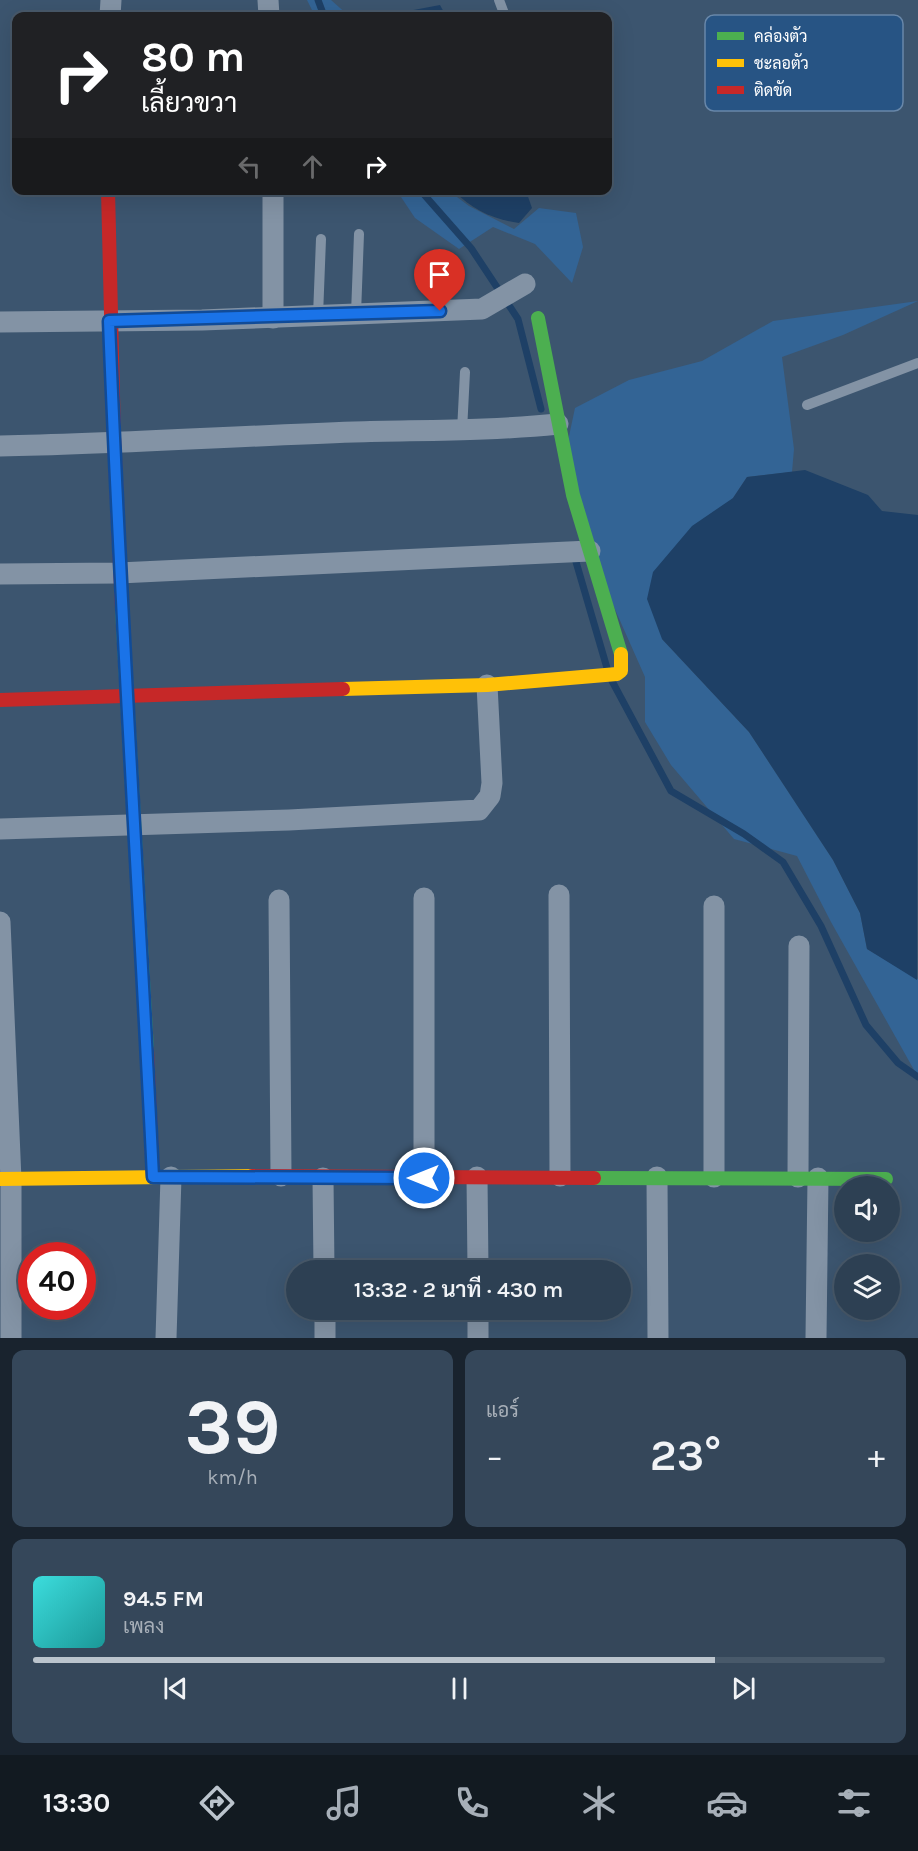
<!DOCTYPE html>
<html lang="th">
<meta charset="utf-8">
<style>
:root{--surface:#2d4053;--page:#35475a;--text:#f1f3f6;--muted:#a7afb8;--line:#48596a;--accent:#bbc4cd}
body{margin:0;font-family:Karla,Sarabun,sans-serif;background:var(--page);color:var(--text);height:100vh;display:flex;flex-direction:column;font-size:22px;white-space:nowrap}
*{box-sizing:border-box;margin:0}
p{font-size:20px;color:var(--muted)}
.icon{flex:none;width:33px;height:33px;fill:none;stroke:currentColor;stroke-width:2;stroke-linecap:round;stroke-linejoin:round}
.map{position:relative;height:1338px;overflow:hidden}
.panel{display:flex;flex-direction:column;gap:12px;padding:12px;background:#19232e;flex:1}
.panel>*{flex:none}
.guide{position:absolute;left:12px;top:12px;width:600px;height:183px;border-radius:12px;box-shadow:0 6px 24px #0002,0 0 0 2px var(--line);background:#202124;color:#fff;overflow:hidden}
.buttons{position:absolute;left:834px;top:1176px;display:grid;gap:12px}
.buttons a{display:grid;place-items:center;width:66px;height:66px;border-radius:50%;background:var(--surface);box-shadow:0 6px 24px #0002,0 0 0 2px var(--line);font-size:30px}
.speed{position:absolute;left:18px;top:1242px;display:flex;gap:12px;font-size:30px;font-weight:700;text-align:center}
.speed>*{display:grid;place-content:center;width:78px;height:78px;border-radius:50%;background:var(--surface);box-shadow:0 6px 24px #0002,0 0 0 2px var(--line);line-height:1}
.speed .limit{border:9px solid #d22;background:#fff;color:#111}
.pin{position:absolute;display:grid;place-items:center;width:51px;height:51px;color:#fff;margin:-62px -26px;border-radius:50% 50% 50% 0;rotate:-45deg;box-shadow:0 0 6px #0007}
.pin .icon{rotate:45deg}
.me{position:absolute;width:66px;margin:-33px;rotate:270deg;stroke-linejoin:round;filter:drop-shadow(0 0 4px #0008)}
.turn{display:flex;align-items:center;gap:21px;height:126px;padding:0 30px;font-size:27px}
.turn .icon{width:78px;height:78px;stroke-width:2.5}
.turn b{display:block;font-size:42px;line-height:51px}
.lanes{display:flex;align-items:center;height:57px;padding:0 30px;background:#0003;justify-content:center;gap:30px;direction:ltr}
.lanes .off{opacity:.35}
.big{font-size:45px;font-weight:600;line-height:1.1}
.panel .widget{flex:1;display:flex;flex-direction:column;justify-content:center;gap:9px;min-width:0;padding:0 21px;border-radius:12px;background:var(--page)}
.panel .dial{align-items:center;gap:0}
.dial b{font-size:78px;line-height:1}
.song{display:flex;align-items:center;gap:18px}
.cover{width:72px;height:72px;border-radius:9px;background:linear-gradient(135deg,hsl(180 70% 55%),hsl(180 70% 35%))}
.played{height:6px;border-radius:3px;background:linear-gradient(90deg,var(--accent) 80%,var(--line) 80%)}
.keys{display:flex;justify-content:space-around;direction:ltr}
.heat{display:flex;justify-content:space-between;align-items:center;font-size:33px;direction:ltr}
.panel .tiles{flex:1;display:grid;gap:12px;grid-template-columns:1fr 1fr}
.widget:last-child{grid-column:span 2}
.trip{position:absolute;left:286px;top:1260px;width:345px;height:60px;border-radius:30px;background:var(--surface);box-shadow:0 6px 24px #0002,0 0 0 2px var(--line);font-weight:600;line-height:60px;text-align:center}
.menu{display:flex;height:96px;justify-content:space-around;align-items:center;background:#121a21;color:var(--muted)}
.menu .icon{width:42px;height:42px}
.menu .on{color:var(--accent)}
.menu b{font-size:27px;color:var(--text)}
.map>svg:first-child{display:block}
.green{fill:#336495}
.water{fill:#1e4066}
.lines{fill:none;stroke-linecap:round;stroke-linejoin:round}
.stream{stroke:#1e4066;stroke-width:7}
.lane{stroke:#8393a5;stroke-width:10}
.street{stroke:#8393a5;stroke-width:21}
.fast{stroke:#4caf50;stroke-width:14}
.slow{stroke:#ffc107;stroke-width:14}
.jam{stroke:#c62828;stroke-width:14}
.route-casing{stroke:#114b97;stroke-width:15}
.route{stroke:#1a73e8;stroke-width:10}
.key{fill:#275484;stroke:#6887a9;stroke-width:1.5}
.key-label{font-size:16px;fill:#fff}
</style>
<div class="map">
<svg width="918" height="1338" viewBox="0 0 918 1338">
<rect width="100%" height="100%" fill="#3c556f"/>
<g class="green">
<polygon points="307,0 331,0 349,16 315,16"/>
<polygon points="397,191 449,191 469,206 514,229 539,208 576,213 583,247 572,283 535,244 493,227 459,249 415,218"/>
<polygon points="918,301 843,335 782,357 794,449 792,472 747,477 733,498 662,639 749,732 833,860 860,913 867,949 918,979 918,1077 831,922 797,856 734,839 671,765 645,722 645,677 594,562 565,455 575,408 629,380 702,361 773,321"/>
</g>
<g class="water">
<polygon points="440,5 446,16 385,16 387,15"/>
<path d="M454,191h72l6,17 -13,15c-27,-4 -46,-13 -65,-32z"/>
<polygon points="805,470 868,495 882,511 918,515 917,980 867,949 860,913 833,860 749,732 662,639 647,599 653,572 692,526 733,498 747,477"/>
</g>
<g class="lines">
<g class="stream">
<polyline points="318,0 324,16"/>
<polyline points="420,190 471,248 518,319 541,409"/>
<polyline points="574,555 607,668"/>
<polyline points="612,681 671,791 744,834 783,862 821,926 866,1025 898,1063 918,1077"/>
</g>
<g class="lane">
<polyline points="499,0 505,16"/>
<polyline points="356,314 359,234"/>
<polyline points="318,316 321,239"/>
<polyline points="807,405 918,363"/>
<polyline points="462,431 465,372"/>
</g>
<g class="street">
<polyline points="268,0 269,16"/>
<polyline points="110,16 111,0"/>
<polyline points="273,190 273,318"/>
<polyline points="0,322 202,320 482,309 525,284"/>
<path d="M0,446c118,-2 236,-10 354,-14 68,-2 136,-1 204,-8"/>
<polyline points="0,574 119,573 590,551"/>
<polyline points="0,829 289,820 479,810 490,796 492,783 487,685"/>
<polyline points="559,895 560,1176"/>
<polyline points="424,898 424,1178"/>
<polyline points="279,900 281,1176"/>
<polyline points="714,906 714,1177"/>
<polyline points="0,922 11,1180 11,1338"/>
<polyline points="477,1177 478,1270"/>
<polyline points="657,1177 658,1338"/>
<polyline points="798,1177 799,946"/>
<polyline points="323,1178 324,1270"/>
<polyline points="325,1310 325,1338"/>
<polyline points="478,1310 478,1338"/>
<polyline points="166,1338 171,1177"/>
<polyline points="816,1338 818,1178"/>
</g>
<g class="fast">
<polyline points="538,318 573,495 621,654"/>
<polyline points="122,608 147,1050"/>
<polyline points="594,1178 886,1179"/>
</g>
<g class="slow">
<polyline points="343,689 487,685 617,674 621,671 621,654"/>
<polyline points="0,1179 252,1176"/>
</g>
<g class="jam">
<polyline points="108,190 114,437 122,608"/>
<polyline points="0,700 343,689"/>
<polyline points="147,1050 153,1177"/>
<polyline points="252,1176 594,1178"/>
</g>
</g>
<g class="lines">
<defs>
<path id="route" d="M424,1178l-271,-1c-14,-285 -33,-570 -44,-856l331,-10"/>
</defs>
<use href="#route" class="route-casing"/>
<use href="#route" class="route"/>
</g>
<rect x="705" y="15" width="198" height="96" rx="9" class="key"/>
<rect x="717" y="32" width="27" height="8" fill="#4caf50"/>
<rect x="717" y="59" width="27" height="8" fill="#ffc107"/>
<rect x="717" y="86" width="27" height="8" fill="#c62828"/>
<g class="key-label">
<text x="754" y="42">คล่องตัว</text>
<text x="754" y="69">ชะลอตัว</text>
<text x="754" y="96">ติดขัด</text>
</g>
</svg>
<div class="buttons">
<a><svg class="icon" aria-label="sound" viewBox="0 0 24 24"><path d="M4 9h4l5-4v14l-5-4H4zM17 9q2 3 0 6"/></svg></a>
<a><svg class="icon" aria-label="layers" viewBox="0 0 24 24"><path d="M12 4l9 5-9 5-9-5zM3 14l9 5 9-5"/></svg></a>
</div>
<div class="speed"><div class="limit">40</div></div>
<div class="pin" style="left:440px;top:311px;background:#d93025"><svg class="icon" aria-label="arrive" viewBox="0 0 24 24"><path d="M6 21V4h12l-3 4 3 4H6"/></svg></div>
<svg class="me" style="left:424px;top:1178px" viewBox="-20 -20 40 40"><circle r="17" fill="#1a73e8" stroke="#fff" stroke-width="3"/><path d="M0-11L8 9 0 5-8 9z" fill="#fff"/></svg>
<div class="trip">13:32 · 2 นาที · 430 m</div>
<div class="guide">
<div class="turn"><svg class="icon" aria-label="right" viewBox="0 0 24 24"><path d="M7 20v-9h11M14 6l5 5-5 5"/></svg><div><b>80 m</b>เลี้ยวขวา</div></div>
<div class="lanes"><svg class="icon off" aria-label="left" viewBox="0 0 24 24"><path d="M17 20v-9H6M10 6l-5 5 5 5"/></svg><svg class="icon off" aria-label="ahead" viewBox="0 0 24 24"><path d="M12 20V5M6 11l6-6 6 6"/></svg><svg class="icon" aria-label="right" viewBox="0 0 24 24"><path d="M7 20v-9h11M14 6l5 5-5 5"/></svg></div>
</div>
</div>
<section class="panel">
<div class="tiles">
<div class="widget dial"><b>39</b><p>km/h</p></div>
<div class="widget"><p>แอร์</p>
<div class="heat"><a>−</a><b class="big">23°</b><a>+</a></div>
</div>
<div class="widget">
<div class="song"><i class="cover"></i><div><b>94.5 FM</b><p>เพลง</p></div></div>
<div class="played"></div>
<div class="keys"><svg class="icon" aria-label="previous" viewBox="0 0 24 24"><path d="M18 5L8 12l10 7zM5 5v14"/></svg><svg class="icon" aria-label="pause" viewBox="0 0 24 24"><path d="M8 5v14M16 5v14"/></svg><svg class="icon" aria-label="next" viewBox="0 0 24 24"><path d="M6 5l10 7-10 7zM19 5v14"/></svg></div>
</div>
</div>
</section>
<nav class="menu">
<b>13:30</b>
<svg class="icon on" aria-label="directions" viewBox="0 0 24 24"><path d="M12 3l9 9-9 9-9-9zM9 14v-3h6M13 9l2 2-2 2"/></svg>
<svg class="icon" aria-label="music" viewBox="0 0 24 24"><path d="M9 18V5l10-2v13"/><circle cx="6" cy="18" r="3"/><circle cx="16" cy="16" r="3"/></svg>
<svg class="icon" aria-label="phone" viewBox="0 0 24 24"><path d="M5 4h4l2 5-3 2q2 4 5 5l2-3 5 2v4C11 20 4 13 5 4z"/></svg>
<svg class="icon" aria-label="climate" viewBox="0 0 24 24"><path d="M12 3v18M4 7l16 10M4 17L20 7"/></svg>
<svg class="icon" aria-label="car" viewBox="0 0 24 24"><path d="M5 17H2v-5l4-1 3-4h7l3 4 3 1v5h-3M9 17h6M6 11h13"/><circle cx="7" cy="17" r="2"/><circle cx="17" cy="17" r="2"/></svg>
<svg class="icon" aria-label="filters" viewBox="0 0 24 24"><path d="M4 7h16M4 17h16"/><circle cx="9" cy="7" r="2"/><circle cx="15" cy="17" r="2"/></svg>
</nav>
